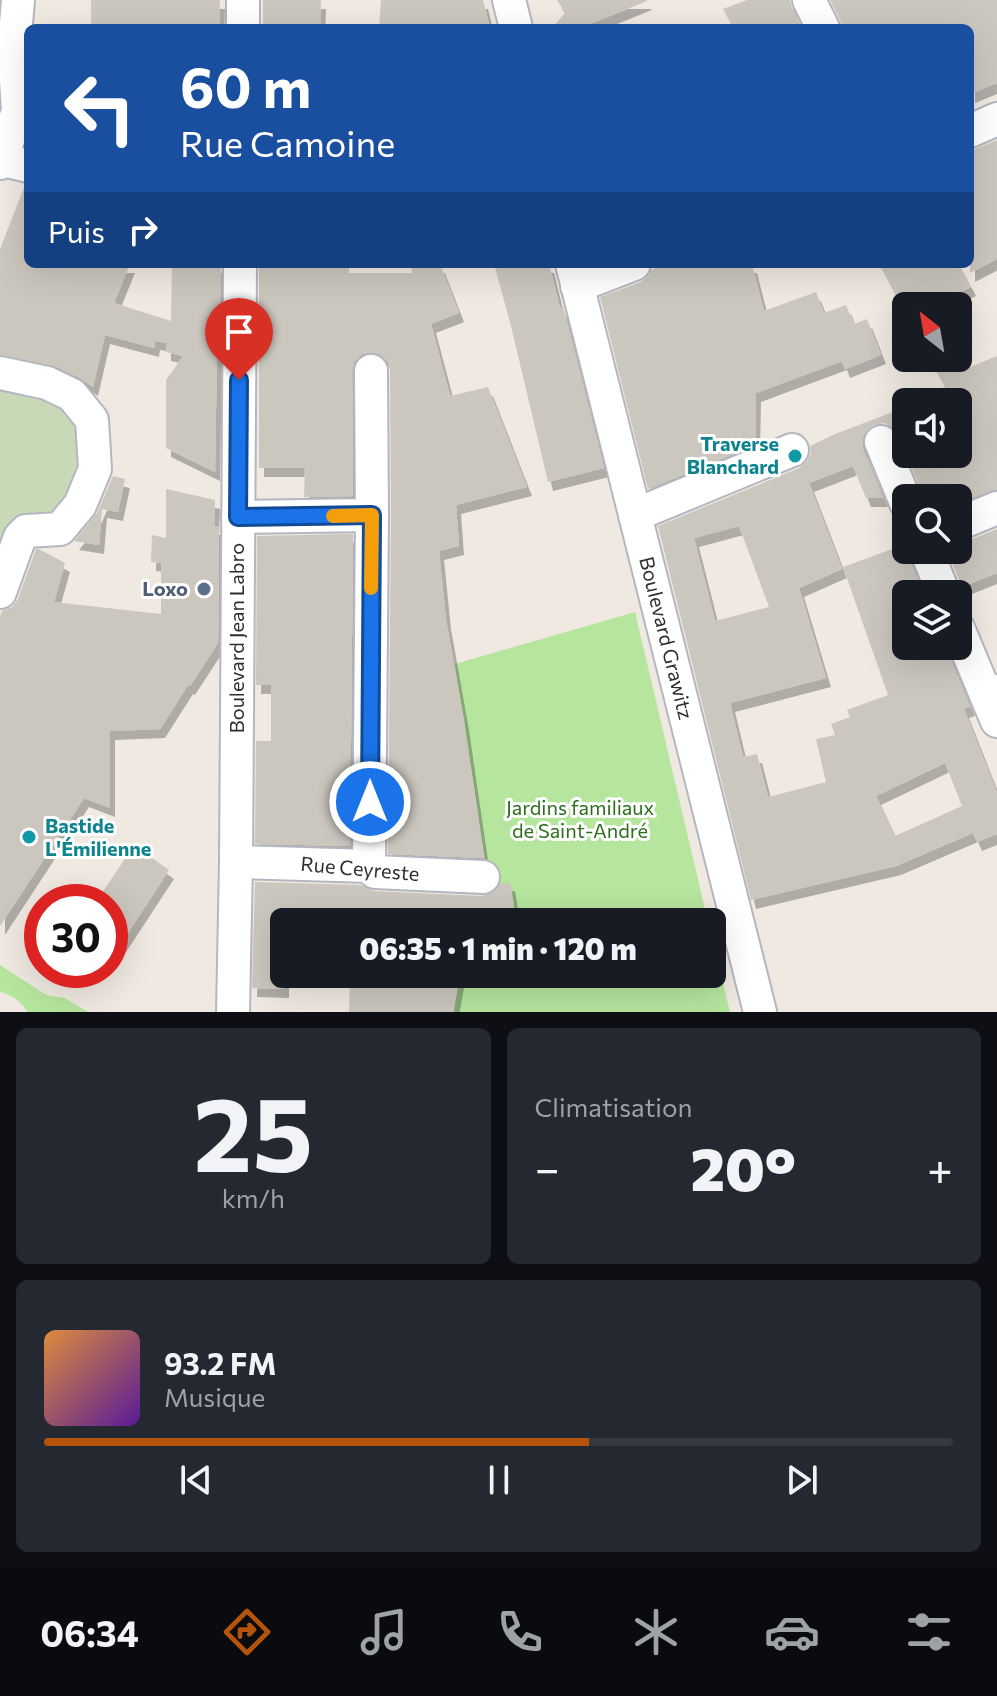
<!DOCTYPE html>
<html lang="fr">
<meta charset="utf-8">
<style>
:root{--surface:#171b24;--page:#242831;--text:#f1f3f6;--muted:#9ea1a6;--line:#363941;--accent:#b45309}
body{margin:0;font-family:Commissioner,sans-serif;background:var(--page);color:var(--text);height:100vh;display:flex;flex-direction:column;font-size:30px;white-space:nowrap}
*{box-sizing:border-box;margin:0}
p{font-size:26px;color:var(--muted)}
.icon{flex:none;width:44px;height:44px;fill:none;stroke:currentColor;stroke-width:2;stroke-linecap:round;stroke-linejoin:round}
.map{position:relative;height:1012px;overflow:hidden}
.drawer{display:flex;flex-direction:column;gap:16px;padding:16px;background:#0d0f14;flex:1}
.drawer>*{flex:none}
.banner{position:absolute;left:24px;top:24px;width:950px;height:244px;border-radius:12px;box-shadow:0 8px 32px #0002;background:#1a4fa0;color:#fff;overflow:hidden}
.needle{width:52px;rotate:329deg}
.controls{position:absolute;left:892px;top:292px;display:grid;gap:16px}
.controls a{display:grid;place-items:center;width:80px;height:80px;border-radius:12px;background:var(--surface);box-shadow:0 8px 32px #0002;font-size:40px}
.speed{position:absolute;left:24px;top:884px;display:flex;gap:16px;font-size:40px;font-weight:700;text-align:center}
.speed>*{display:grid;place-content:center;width:104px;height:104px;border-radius:50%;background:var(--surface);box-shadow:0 8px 32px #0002;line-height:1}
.speed .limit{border:12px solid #d22;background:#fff;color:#111}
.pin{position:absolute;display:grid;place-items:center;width:68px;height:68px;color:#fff;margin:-82px -34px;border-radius:50% 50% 50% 0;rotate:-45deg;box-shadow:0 0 8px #0007}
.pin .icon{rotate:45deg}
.me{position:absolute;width:88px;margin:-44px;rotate:0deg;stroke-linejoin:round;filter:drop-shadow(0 0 6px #0008)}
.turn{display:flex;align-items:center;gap:28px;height:168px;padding:0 24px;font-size:36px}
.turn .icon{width:104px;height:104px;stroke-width:2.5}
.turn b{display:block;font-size:56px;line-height:68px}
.then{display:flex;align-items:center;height:76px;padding:0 24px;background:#0003;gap:16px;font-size:30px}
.big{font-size:60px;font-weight:800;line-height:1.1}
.drawer .card{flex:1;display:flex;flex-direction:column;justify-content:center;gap:12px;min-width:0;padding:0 28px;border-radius:12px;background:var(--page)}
.drawer .dial{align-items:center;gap:0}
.dial b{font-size:104px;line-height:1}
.song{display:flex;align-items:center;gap:24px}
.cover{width:96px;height:96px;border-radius:12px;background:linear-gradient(135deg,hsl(30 70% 55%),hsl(270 70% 35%))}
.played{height:8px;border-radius:4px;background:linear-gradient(90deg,var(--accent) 60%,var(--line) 60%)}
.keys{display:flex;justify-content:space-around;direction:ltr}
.heat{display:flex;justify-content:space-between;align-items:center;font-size:44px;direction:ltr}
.drawer .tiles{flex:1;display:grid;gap:16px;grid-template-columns:1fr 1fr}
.card:last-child{grid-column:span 2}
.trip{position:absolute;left:270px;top:908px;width:456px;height:80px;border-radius:12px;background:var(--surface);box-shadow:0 8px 32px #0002;font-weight:800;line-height:80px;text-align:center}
.tabs{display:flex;height:128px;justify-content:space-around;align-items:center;background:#090b0e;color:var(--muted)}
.tabs .icon{width:56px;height:56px}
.tabs .current{color:var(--accent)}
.tabs b{font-size:36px;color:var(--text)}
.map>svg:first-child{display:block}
.green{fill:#b6e59e}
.cemetery{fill:#c8d9b8}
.building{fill:#cbc7bf;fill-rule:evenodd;filter:url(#shadow)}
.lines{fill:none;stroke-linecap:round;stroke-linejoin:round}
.street-casing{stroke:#b4b7c1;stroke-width:36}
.street{stroke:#fff;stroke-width:32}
.route-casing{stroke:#114b97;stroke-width:20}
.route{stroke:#1a73e8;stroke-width:14}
.slow{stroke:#f59e0b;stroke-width:14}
.culture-dot{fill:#0f9aa8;stroke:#fff;stroke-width:3}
.service-dot{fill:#5c6f8a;stroke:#fff;stroke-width:3}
.labels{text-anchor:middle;stroke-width:6;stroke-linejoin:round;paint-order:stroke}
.culture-label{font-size:20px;font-weight:bold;fill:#0d838f;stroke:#fff;text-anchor:end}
.service-label{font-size:20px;font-weight:bold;fill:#4e5e75;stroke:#fff;text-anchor:end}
.street-label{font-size:20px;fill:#2e2e2e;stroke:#fff}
.park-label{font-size:20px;fill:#2c6e1b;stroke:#fff}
</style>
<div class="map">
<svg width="997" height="1012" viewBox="0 0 997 1012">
<defs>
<filter id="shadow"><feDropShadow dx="5" dy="9" stdDeviation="0" flood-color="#0004"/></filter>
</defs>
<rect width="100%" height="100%" fill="#efe9e1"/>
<g class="green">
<polygon points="635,612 708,922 495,922 455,664"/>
<polygon points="712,937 730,1012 454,1012 460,974 712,974"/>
<path d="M0,965l46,30 19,3 23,14h-60c-7,-10 -15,-17 -28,-20z"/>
</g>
<polygon class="cemetery" points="0,384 72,406 89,447 76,492 0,569"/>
<g class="building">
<polygon points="91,0 220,0 219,28 91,28"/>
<polygon points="263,0 321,0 320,28 263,28"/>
<polygon points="381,0 483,0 490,28 379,28"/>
<polygon points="557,0 646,0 647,1 580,28 552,28 565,13"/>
<polygon points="747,0 790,0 792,8 802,28 733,28 723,9"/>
<polygon points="830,0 997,0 997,83 970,94 970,28 842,28 840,20"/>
<polygon points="997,140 997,259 970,273 970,150 978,148"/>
<polygon points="28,184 28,264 130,264 114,303 171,321 172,264 221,264 221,311 217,311 217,334 221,335 220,348 217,348 215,472 166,448 166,380 183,356 166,352 166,343 155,341 154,348 105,335 93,387 80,378 55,366 0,355 0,249 25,185"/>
<polygon points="259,264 349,264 349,273 412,273 411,264 440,264 459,313 431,324 450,396 488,387 527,487 456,505 459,546 439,551 446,620 464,721 484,858 388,854 391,515 390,370 388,362 381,355 372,352 362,354 354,362 352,371 353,496 304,497 305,468 259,468"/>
<polygon points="494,264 549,264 560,308 563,306 604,468 548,482 511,326"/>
<polygon points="666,264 752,264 764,311 816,292 824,313 846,305 854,324 867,319 881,355 845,369 842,361 756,393 755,445 648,489 600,297 641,282 648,276 651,270"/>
<polygon points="879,264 959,264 971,287 931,306 906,306 906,314"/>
<polygon points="997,356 997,489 971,498 924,498 906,454 958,454 958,402 953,402 929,358 957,358 963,370"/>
<path d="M906,407v46l-8,-19 -5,-6 -9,-5 -11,2 -6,5 -5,9 1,10 20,49h-17l-13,-32 -44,17 33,86 -43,19 27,90 -96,25 13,54 14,-3 11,43 58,-15 -10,-43 19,-4 -4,-11 19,-7 -3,-7 41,-15 -45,-128 63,-23 2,13 13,30 -15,6v53h39l25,61 -6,2 33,84v41l-20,8 -4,-9 -77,33 -145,34 -93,-374 141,-58 8,-7 4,-8 -1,-7 25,-12zM739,526l30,81 -54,14 -21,-83zM945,763l17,43 -67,30 -19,-40z"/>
<polygon points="113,476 125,479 118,512 102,509 99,545 74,541 97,513"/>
<polygon points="166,489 215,500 214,526 219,526 218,643 190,686 188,685 160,729 110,731 110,808 84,798 0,926 0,616 2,611 12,607 18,599 36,549 39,549 65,563 54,602 161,614 161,563 151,562 152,535 166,538"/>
<polygon points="997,529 997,573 962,587 947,550 958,550 958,543 965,542"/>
<polygon points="353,534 350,846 255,844 256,741 271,741 271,685 256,685 257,536"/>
<polygon points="134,845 169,870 110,960 110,902 96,902"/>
<polygon points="255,882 361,885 374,891 482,896 492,893 500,884 510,882 515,913 493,916 494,922 284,922 284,989 252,988"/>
<polygon points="350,974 460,974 453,1012 349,1012"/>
</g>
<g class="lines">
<defs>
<g id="street">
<polyline points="509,0 516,28"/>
<polyline points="809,0 823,28"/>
<polyline points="243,28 243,0"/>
<polyline points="970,131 997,119"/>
<polyline points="0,159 28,166"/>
<polyline points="0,163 18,111 14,48 18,0"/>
<polyline points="572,264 760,1012"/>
<polyline points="577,286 634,264"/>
<polyline points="0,373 47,383 72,395 92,420 95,469 80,505 60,529 26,531 20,537 0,592"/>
<polyline points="881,442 906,503"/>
<polyline points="635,515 792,450"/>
<polyline points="238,517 372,515"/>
<polyline points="958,524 997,508"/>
<polyline points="926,550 944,594"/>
<polyline points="958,628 986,695 997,691"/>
<polyline points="986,695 997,721"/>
<polyline points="236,862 369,866 375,872 483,877"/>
<polyline points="369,866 372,515 371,371"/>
<polyline points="233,1012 236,862 240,264"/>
</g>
</defs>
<use href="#street" class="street-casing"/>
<use href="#street" class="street"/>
</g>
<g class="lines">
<defs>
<polyline id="route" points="239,380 238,517 372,515 370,802"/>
</defs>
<use href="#route" class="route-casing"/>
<use href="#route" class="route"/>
<polyline class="slow" points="333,516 372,515 371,588"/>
</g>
<g class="culture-dot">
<circle cx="795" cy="456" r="8"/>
<circle cx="29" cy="837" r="8"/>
</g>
<circle class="service-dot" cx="204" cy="589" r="8"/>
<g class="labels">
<g class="culture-label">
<text x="779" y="451">Traverse<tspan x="779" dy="23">Blanchard</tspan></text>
<text x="45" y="833" text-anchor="start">Bastide<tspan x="45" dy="23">L'Émilienne</tspan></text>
</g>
<g class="service-label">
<text x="188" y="596">Loxo</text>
</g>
<g class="street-label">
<text transform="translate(237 638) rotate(-90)" y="7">Boulevard Jean Labro</text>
<text transform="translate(666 638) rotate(76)" y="7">Boulevard Grawitz</text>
<text transform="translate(360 869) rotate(5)" y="7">Rue Ceyreste</text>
</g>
<g class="park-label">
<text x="580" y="815">Jardins familiaux<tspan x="580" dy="23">de Saint-André</tspan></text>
</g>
</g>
</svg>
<div class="controls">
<a><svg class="needle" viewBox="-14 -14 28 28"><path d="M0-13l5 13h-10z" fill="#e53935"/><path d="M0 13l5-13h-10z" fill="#9ea1a6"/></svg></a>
<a><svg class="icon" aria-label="sound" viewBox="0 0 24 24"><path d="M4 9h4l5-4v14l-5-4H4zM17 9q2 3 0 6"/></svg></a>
<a><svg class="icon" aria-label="search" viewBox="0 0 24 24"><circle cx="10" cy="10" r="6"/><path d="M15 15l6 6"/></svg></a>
<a><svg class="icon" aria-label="layers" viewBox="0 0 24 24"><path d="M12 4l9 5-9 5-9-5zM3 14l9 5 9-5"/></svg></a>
</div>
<div class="speed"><div class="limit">30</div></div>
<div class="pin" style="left:239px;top:380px;background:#d93025"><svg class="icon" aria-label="arrive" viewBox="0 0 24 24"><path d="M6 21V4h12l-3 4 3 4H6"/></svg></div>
<svg class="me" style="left:370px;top:802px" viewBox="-20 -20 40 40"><circle r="17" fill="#1a73e8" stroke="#fff" stroke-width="3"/><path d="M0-11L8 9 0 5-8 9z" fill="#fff"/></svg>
<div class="trip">06:35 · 1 min · 120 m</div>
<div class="banner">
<div class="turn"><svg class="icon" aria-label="left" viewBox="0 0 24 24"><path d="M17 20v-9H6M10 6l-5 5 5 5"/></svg><div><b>60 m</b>Rue Camoine</div></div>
<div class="then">Puis<svg class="icon" aria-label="right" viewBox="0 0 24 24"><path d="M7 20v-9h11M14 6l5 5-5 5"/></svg></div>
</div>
</div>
<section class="drawer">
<div class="tiles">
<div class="card dial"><b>25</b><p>km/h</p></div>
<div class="card"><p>Climatisation</p>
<div class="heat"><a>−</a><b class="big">20°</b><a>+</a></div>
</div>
<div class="card">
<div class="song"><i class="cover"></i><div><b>93.2 FM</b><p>Musique</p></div></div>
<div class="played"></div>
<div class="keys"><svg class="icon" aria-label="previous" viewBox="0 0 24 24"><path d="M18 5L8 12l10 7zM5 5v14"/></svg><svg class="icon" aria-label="pause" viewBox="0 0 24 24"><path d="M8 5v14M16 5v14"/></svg><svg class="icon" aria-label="next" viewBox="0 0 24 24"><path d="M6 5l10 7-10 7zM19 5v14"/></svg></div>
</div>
</div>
</section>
<nav class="tabs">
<b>06:34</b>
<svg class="icon current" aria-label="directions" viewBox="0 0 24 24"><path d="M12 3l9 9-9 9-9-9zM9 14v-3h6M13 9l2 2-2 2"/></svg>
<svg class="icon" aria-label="music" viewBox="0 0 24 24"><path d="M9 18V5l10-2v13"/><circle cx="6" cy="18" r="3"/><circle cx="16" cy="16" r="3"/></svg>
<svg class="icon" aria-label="phone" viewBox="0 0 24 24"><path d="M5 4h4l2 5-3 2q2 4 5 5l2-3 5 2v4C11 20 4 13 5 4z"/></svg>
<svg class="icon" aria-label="climate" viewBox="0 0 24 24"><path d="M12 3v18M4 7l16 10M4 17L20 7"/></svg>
<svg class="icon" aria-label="car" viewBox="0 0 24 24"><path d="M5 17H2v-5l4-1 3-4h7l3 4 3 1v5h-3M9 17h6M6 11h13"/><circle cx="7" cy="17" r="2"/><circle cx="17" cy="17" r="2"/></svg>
<svg class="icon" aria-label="filters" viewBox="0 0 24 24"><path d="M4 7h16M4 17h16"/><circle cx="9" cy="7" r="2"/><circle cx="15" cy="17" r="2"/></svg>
</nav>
